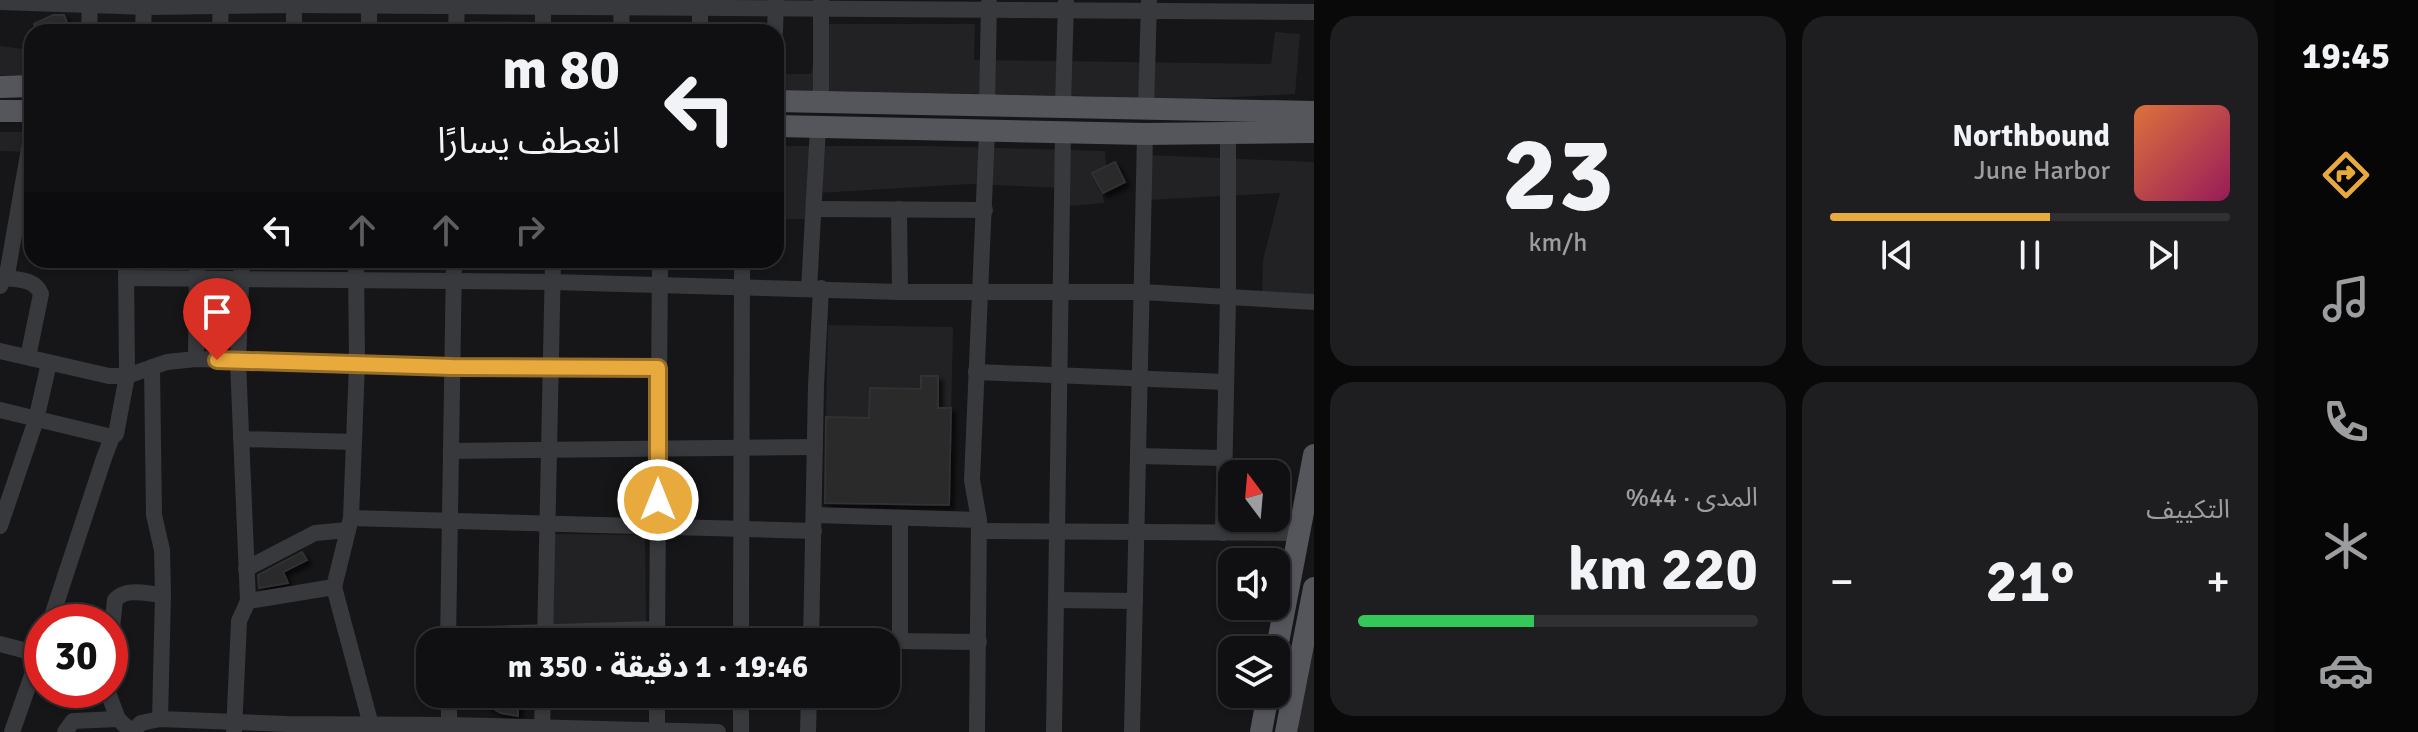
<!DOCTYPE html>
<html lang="ar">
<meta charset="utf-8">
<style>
:root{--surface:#101012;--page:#1e1e20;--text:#f1f3f6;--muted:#9c9d9f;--line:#303032;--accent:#e9aa3d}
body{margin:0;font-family:Signika,"Noto Sans Arabic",sans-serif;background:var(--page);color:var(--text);direction:rtl;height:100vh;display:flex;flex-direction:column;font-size:30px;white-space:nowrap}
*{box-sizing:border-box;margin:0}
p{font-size:26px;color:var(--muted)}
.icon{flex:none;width:44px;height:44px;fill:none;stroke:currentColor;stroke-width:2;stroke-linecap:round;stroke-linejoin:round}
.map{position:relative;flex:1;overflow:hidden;direction:ltr}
.details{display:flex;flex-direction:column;gap:16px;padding:16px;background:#09090a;width:960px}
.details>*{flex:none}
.banner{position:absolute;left:24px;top:24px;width:760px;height:244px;border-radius:24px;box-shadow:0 2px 6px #0004,0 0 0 2px var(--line);direction:rtl;background:#101012;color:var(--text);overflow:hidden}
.needle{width:52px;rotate:344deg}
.fabs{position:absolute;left:1218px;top:460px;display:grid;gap:16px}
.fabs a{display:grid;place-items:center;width:72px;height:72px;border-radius:16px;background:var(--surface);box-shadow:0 2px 6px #0004,0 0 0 2px var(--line);font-size:40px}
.speed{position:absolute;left:24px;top:604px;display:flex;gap:16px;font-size:40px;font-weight:700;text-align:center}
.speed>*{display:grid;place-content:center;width:104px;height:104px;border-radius:50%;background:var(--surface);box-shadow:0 2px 6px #0004,0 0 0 2px var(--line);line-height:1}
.speed .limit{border:12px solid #d22;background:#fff;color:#111}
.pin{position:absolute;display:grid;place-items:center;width:68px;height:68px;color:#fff;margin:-82px -34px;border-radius:50% 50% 50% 0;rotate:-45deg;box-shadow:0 0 8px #0007}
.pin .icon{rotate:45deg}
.me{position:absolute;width:88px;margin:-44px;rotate:0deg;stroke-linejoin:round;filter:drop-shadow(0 0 6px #0008)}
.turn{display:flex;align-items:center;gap:28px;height:168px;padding:0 32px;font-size:36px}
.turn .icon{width:104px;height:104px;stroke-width:2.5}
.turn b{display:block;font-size:56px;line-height:68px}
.lanes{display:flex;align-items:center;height:76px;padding:0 32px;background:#0003;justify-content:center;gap:40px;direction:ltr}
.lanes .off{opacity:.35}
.big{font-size:60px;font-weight:800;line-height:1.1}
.details .card{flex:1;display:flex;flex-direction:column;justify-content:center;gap:12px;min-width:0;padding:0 28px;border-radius:24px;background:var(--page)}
.details .dial{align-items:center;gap:0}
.dial b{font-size:104px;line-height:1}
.song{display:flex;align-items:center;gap:24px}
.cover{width:96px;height:96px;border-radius:12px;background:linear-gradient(135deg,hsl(20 70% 55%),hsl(330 70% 35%))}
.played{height:8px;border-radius:4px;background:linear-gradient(90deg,var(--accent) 55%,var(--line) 55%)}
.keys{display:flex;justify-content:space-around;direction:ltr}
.heat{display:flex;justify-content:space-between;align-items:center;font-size:44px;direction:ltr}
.charge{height:12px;border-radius:6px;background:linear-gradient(90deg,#34c759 44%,var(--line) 0)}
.details .tiles{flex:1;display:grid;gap:16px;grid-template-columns:repeat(2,1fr)}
.trip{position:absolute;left:416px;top:628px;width:484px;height:80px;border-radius:24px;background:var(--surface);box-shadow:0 2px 6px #0004,0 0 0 2px var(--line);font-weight:800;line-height:80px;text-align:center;direction:rtl}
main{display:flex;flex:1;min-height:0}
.tabs{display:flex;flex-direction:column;width:144px;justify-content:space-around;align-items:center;background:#060607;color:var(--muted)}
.tabs .icon{width:56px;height:56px}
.tabs .selected{color:var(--accent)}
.tabs b{font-size:36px;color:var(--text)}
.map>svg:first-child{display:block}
.built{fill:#222225}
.building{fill:#29292c;stroke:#303034;stroke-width:2;filter:url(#shadow)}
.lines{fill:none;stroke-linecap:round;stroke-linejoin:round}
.minor{stroke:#37393d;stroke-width:16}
.major{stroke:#54565c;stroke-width:22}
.route-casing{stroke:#976e28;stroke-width:20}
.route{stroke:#e9aa3d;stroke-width:14}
</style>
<main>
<nav class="tabs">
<b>19:45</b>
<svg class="icon selected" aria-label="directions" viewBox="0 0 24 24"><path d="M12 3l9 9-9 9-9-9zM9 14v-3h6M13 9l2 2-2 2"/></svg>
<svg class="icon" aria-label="music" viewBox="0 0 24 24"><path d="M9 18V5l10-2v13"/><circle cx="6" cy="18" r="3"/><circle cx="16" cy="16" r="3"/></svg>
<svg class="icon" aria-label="phone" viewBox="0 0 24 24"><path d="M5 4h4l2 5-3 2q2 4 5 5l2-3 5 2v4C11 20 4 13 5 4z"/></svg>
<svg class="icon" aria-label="climate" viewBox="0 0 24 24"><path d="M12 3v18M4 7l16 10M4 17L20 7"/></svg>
<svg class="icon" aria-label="car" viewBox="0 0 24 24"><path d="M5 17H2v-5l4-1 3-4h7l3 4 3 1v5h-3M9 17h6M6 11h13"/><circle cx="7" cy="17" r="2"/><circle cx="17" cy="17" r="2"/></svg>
</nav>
<section class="details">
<div class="tiles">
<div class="card">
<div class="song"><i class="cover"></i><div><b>Northbound</b><p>June Harbor</p></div></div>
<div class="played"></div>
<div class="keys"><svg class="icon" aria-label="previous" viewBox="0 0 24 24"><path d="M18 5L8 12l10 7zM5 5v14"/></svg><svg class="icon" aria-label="pause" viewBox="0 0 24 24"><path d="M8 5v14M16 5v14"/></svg><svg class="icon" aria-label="next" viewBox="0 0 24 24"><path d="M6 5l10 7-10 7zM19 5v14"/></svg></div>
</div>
<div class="card dial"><b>23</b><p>km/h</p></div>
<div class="card"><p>التكييف</p>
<div class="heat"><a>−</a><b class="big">21°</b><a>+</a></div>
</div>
<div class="card"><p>المدى · 44%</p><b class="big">220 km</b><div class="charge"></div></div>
</div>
</section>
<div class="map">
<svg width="1314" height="732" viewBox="0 0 1314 732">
<defs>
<filter id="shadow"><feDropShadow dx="4.5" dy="4.5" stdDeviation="2" flood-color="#0009"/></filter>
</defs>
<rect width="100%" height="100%" fill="#161618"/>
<g class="built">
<polygon points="470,21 543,22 540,32 469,32"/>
<polygon points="614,22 687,23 687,32 616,32"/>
<polygon points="821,24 975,24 974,60 1271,64 1275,32 1300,34 1295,94 1174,100 1084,96 776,90 776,74 811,74"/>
<polygon points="0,46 32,50 32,76 0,75"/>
<polygon points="0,132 32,132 32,152 0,151"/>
<polygon points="776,146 927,146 1105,151 1106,166 1093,173 1103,193 1104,203 1068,206 1066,188 970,184 818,193 818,219 776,219"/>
<polygon points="1148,155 1314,162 1314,296 1262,293 1263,260 1280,193 1147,200"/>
<polygon points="828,325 953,327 949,505 824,503"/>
<polygon points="550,534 645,535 646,623 549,624"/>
<polygon points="1314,627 1314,732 1299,732 1296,715"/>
</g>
<g class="building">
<polygon points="53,15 64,15 71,32 38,32 34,24"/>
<polygon points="1115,162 1125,182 1103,193 1092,173"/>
<polygon points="921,376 938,376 938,408 951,408 949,505 825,503 826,417 869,418 870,388 921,389"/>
<polygon points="302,552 307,560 283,572 288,583 259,588 258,575"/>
<polygon points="472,694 488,694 501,700 518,703 518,716 501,713 483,703"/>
</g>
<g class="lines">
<g class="minor">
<polyline points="0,2 149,7 294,5 1314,12"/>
<polyline points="89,32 90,0"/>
<polyline points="143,32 144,0"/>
<polyline points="220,32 221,0"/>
<polyline points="294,32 294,0"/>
<polyline points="369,32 369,0"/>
<polyline points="456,32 457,0"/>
<polyline points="543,32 543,0"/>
<polyline points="621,32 622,0"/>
<polyline points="700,32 700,0"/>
<polyline points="775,32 776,0"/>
<polyline points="821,101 821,0"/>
<polyline points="987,105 989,3"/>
<polyline points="1063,105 1066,2"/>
<polyline points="1146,108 1149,2"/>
<polyline points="814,209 985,210"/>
<polyline points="899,209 900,292"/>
<polyline points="356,260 357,364 351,518 334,587 371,725"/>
<path d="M5,278c15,2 30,1 36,16l-13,63"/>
<polyline points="126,278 552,282 900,292 1142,292 1314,302"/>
<polyline points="0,286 8,269 32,132"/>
<polyline points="809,289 818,127"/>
<polyline points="0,351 109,376 127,376 167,362 196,359 452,367 658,368"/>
<polyline points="196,359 197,260"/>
<polyline points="152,367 154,515 162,550 163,595 160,719"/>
<polyline points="976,372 1226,382"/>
<polyline points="0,410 112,437"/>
<polyline points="241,439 354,442"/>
<polyline points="451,451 815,447"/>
<polyline points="1138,456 1224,458"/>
<polyline points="814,515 979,520"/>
<polyline points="351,518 814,531"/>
<polyline points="0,526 36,420 49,363"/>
<polyline points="979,531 1299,533"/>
<polyline points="1223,533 1228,297 1228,133"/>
<polyline points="246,569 315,533 348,530"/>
<polyline points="1056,600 1135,601"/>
<polyline points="248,601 334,587"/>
<polyline points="50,622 104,458 112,437 116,434 127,376 126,260"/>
<polyline points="448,635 657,629"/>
<polyline points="811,640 979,642"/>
<polyline points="900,641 900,518"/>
<polyline points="448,642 454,260"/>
<polyline points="545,642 553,260"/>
<polyline points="657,642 660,260"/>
<polyline points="741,642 742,260"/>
<polyline points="811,642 816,386 821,288"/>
<polyline points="0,644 42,655"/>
<path d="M110,647l5,-47c12,-13 31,-6 48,-5"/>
<polyline points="107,690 118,719"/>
<polyline points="449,694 449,732"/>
<polyline points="542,727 543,694"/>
<polyline points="657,730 657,694"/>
<polyline points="12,732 42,647"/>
<polyline points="65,732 73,721 118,719 132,732"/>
<polyline points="132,732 141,723 160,719 287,724 449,725 718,732"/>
<polyline points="234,732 239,621 248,601 238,362 242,260"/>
<polyline points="741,732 741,694"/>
<polyline points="808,732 809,694"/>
<polyline points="977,732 979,520 972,480 987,131"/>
<polyline points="1054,732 1063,133"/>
<polyline points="1132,732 1145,134"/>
</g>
<g class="major">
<polyline points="0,87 32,86"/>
<polyline points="776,101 1314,112"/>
<polyline points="0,111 32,111"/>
<polyline points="776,126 1145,134 1314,132"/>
<polyline points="1276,653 1314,455"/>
<polyline points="1261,732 1268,694"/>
<polyline points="1286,732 1314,588"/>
</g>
</g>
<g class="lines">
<defs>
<polyline id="route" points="217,360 452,367 658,368 658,500"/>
</defs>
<use href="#route" class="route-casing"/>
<use href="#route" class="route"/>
</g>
</svg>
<div class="fabs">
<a><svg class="needle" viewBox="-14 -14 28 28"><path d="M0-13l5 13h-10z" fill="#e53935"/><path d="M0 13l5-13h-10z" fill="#9c9d9f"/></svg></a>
<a><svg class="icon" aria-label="sound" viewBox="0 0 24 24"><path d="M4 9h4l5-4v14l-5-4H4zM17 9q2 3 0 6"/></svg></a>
<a><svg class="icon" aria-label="layers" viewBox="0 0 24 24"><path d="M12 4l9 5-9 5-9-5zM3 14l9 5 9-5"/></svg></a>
</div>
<div class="speed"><div class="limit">30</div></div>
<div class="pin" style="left:217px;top:360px;background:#d93025"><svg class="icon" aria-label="arrive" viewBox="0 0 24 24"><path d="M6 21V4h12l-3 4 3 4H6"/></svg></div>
<svg class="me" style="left:658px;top:500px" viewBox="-20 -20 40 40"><circle r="17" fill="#e9aa3d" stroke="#fff" stroke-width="3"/><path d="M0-11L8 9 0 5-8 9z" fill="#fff"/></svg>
<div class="trip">19:46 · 1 دقيقة · 350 m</div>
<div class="banner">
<div class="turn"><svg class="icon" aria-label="left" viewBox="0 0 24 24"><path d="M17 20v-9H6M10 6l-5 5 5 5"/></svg><div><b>80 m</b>انعطف يسارًا</div></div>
<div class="lanes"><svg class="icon" aria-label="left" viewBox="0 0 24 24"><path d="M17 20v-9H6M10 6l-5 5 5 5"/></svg><svg class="icon off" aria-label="ahead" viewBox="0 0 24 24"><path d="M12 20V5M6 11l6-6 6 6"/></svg><svg class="icon off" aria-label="ahead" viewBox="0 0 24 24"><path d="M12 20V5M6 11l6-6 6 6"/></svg><svg class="icon off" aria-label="right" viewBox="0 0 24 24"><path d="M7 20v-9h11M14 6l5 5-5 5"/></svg></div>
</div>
</div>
</main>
